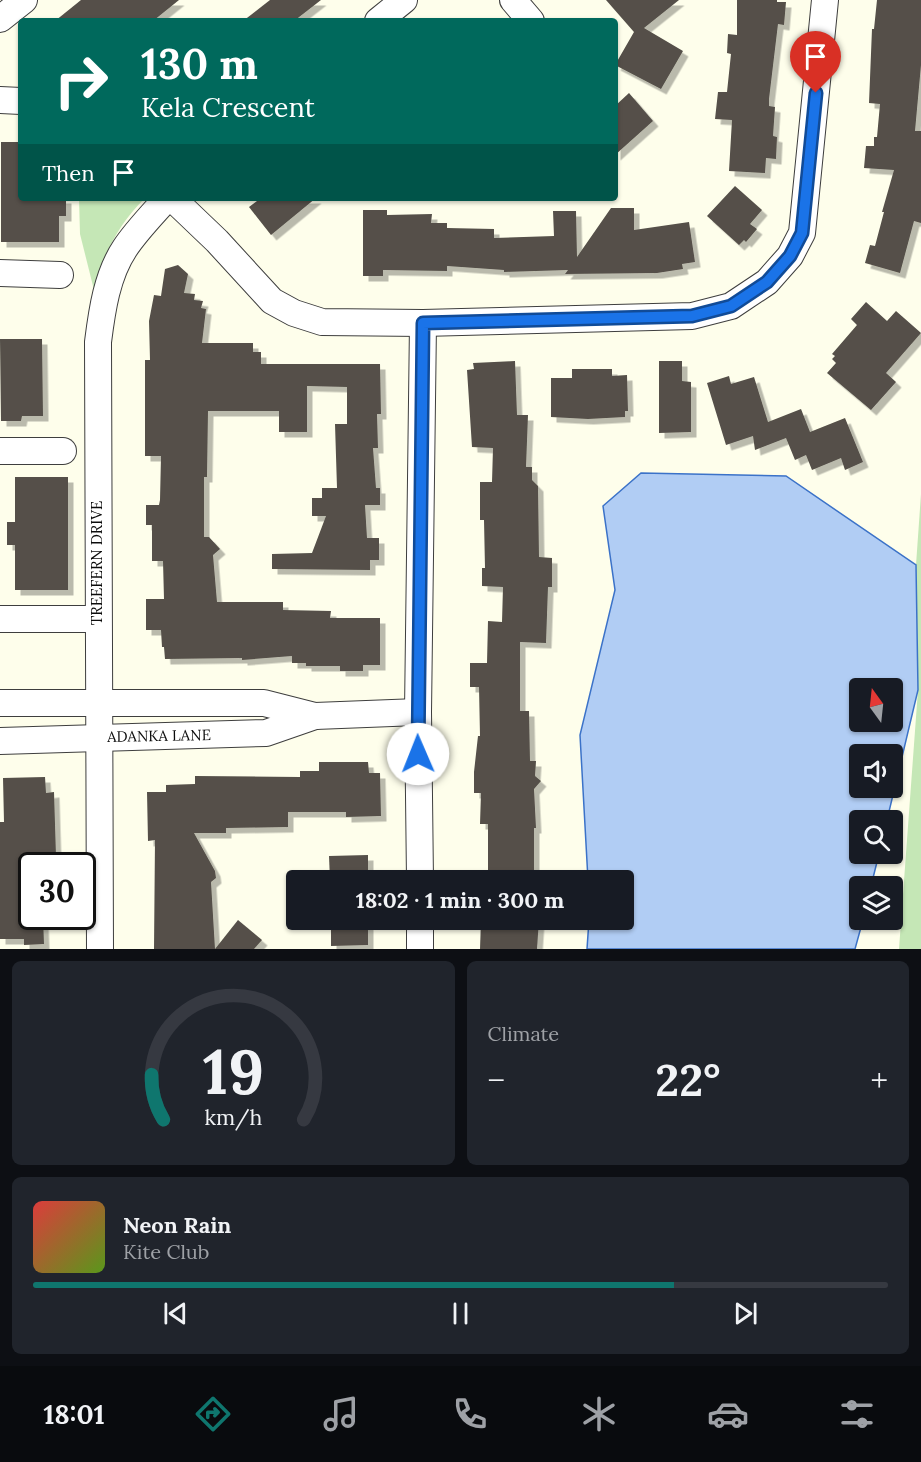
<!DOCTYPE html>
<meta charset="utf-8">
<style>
:root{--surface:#171b24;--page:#20242c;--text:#f1f3f6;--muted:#9ea1a6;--line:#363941;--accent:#0f766e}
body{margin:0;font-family:Lora,serif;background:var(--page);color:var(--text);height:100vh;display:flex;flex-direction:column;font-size:22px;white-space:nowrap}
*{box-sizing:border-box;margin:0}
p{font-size:20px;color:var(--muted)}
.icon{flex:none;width:33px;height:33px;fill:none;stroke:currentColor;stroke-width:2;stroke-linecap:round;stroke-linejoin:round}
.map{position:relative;height:949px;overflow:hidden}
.sheet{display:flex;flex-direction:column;gap:12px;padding:12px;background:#0d0f14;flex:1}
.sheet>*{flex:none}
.banner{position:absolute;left:18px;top:18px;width:600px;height:183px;border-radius:6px;box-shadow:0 2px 4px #0004;background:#00695c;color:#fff;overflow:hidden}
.needle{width:39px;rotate:345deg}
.controls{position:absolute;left:849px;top:678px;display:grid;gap:12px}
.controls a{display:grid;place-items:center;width:54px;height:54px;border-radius:6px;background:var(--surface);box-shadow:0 2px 4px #0004;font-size:30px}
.speed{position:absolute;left:18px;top:852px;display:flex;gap:12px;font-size:30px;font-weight:700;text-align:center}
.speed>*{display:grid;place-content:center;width:78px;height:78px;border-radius:50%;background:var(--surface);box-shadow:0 2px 4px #0004;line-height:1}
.speed .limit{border:3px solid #111;border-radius:9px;background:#fff;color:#111}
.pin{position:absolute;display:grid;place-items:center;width:51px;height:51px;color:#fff;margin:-62px -26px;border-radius:50% 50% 50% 0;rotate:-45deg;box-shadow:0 0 6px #0007}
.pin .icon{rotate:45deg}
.me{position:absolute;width:66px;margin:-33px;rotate:359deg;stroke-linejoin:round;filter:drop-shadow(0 0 4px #0008)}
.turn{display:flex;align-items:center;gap:21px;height:126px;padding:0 24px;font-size:27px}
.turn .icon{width:78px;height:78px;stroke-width:2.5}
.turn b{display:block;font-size:42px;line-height:51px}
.then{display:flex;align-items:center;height:57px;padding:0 24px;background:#0003;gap:12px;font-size:22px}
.big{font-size:45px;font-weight:700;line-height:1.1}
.sheet .card{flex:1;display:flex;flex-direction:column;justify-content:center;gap:9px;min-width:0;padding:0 21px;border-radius:9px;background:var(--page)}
.sheet .dial{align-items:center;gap:0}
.dial svg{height:156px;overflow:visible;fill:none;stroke:var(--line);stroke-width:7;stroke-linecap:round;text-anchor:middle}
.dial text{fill:var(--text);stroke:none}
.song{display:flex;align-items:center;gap:18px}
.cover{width:72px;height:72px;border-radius:9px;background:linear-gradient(135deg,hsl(0 70% 55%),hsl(90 70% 35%))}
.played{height:6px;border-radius:3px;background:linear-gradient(90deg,var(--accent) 75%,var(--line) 75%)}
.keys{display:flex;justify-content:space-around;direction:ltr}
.heat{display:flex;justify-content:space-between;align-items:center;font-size:33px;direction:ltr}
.sheet .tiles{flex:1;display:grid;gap:12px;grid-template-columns:1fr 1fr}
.card:last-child{grid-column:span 2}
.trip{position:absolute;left:286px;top:870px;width:348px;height:60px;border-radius:6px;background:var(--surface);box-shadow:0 2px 4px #0004;font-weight:700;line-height:60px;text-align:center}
.tabs{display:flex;height:96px;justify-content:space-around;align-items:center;background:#090b0e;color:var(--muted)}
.tabs .icon{width:42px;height:42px}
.tabs .active{color:var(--accent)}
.tabs b{font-size:27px;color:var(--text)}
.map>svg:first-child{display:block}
.green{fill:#c5e7b6}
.water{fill:#b1cdf4;stroke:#3b72c8;stroke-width:1.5;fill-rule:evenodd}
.building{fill:#544f48;filter:url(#shadow)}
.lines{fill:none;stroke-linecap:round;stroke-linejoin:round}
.minor-casing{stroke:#3e3e3e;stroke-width:28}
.minor{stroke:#fff;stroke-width:26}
.route-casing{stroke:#114b97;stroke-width:15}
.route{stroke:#1a73e8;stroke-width:10}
.labels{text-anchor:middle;stroke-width:6;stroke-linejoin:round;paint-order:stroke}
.street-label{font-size:15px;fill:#0b0b0b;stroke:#fff}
</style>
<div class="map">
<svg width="921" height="949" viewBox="0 0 921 949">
<defs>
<filter id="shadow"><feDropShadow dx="5.5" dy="5.5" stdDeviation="0" flood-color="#0004"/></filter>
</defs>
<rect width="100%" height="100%" fill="#fefeeb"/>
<g class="green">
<path d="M79,198h66c-28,28 -40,54 -51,92l-14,-56z"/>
<polygon points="921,494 921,949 899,949 918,690 916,565"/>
</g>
<path class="water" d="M641,473l145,3 130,89 2,125 -31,130h-27v34h19l-8,32h-11v34h3l-8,29h-268l2,-29h35v-40h-36l-8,-145 35,-145 -12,-84zM860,688h32v34h-32zM860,754h32v34h-32z"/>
<g class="building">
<polygon points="81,0 179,0 153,21 55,21"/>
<polygon points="270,0 321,0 294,21 243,21"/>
<polygon points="606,0 679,0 644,28 683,51 661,89 615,65 634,32"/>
<polygon points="737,0 777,0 777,2 786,2 784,25 778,24 769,99 769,106 775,107 773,136 777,137 776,159 766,158 765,173 729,171 732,120 715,119 718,92 727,92 731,54 727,53 728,34 737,35"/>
<polygon points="877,0 921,0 921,65 915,131 921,131 921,223 914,221 900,273 865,263 870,245 875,246 884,212 882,212 894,170 864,168 866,146 874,146 874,137 877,137 880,104 869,103 872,29 874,29"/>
<polygon points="629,93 653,121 615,155 615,106"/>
<polygon points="1,142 21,142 21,198 66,198 66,216 59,216 59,242 1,242"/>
<polygon points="735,186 762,210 750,224 757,229 746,242 744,240 739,245 707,216"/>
<polygon points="261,198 316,198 271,235 249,207"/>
<polygon points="611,208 634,208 634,230 689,222 695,262 682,264 683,269 657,273 565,274 568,270 504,272 504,270 447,266 447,271 383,270 383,276 363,276 363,210 387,210 387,215 432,214 431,223 447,223 447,228 494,229 494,238 554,236 553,211 576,211 577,257"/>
<polygon points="178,265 188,274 184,293 195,294 194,300 203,301 201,308 206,309 202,343 253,343 253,352 261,352 261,364 380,364 381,414 377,414 378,448 373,448 376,488 380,488 380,505 365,505 367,538 379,538 379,560 370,560 370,570 272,569 272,554 312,553 326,516 312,516 312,498 322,498 322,488 337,488 335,424 347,424 347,387 307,386 307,432 279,432 279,411 208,411 207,477 204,477 204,537 209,537 220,549 213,555 217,602 283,602 283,610 331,611 330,618 380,618 380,665 363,665 363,671 340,671 340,666 306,666 306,663 292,663 292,656 242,660 242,658 165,659 164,647 162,647 161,630 146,630 146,599 164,599 163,561 152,561 152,525 146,525 146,505 159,505 160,500 161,456 145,456 145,360 150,360 149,321 154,295 161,296 165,269"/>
<polygon points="866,302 887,321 896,311 921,333 886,373 896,382 871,410 827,373 836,363 832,359 835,356 832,354 857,325 851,319"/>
<polygon points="0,339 42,339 43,416 22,416 21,421 1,421"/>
<polygon points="515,361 517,415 528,415 526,467 532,467 532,480 538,486 539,557 552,558 552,587 548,587 546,643 520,642 520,711 529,711 530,761 536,761 535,776 541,781 534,789 536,828 534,828 534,880 488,880 488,824 480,824 481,793 474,793 474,772 478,736 480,736 479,687 470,687 470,663 487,663 488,621 502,622 503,587 482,586 482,568 485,568 484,520 480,520 480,482 492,482 493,448 472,447 467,370 474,369 473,363"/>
<polygon points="659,361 682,361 682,381 691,382 691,432 659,433"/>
<polygon points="572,369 612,369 612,376 627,375 628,411 625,411 625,417 588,419 551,417 551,378 572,378"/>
<polygon points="729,376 731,384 754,377 768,422 801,409 810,432 845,418 863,462 845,470 841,458 812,470 806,455 795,460 786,438 755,450 753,436 726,445 707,383"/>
<polygon points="15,477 68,477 68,590 15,590 15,545 7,545 7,522 15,522"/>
<polygon points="319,762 368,762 369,773 380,773 381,816 346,817 346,812 288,812 288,827 226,828 226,833 194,833 215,871 216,878 211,882 215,949 154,949 155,840 148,841 147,792 166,792 166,785 195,784 195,776 300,777 300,771 319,771"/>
<polygon points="45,777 46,793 54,792 56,856 44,856 44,866 32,866 32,916 43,916 44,944 24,945 24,939 0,939 0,822 4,822 3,778"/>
<polygon points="368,855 368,880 330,880 329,856"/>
<polygon points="238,920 262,940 254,949 215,949"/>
<polygon points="331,920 368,920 368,945 331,946"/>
<polygon points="481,920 539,920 537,949 480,949"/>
</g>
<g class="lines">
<defs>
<g id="minor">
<polyline points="513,0 531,21"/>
<polyline points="0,19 24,0"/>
<polyline points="378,21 404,0"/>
<polyline points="0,100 21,101"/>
<polyline points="172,198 217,241 272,301 294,313 322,322 423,323 692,316 731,306 767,282 790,256 802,233 825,0"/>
<polyline points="0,273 60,275"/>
<polyline points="0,451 63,451"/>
<polyline points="0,619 98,619"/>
<polyline points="0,703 264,703 315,716"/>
<polyline points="0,741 266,733 315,716 418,712"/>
<polyline points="420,880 418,712 423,323"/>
<polyline points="420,920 420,949"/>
<path d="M100,949l-2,-607c4,-32 9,-67 27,-94 12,-18 28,-34 42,-50"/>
</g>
</defs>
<use href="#minor" class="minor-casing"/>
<use href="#minor" class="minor"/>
</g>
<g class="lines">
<defs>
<polyline id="route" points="418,754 423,323 692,316 731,306 767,282 790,256 802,233 816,93"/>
</defs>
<use href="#route" class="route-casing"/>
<use href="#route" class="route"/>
</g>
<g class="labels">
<g class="street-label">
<text transform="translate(97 563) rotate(-90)" y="5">TREEFERN DRIVE</text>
<text transform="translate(159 736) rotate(-1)" y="5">ADANKA LANE</text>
</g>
</g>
</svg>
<div class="controls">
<a><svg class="needle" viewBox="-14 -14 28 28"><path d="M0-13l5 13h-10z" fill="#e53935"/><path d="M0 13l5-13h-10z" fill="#9ea1a6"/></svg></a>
<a><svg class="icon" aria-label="sound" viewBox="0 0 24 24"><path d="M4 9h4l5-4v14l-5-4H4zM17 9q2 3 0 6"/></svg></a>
<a><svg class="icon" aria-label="search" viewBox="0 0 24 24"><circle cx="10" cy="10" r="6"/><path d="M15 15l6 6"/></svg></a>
<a><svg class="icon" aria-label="layers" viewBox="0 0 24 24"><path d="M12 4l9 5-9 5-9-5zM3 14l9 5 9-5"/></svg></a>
</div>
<div class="speed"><div class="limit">30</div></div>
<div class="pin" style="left:816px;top:93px;background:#d93025"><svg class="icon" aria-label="arrive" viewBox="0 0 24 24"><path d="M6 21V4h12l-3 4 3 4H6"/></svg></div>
<svg class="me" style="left:418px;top:754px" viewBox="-20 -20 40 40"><circle r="19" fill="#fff"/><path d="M0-13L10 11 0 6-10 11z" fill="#1a73e8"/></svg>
<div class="trip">18:02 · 1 min · 300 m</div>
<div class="banner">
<div class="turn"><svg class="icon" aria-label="right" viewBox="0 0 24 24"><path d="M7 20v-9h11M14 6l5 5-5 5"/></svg><div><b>130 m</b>Kela Crescent</div></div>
<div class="then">Then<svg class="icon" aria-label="arrive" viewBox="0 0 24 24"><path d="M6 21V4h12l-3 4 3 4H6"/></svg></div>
</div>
</div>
<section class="sheet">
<div class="tiles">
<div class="card dial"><svg viewBox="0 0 100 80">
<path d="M14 69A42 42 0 1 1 86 69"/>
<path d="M14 69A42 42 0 0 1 8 46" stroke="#0f766e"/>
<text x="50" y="56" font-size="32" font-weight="700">19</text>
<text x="50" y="72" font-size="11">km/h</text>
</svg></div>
<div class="card"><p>Climate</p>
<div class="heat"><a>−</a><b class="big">22°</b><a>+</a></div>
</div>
<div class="card">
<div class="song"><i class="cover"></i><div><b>Neon Rain</b><p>Kite Club</p></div></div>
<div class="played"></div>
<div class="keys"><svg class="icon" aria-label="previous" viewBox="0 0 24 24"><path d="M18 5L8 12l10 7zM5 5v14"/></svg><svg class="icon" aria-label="pause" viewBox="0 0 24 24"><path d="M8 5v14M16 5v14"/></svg><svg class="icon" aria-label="next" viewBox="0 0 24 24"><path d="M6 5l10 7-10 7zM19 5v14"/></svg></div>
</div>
</div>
</section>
<nav class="tabs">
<b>18:01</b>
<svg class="icon active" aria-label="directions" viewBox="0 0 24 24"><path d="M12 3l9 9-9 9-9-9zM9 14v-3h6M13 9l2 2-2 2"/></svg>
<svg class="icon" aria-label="music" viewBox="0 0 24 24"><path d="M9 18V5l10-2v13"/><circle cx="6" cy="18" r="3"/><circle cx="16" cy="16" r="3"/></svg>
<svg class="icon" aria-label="phone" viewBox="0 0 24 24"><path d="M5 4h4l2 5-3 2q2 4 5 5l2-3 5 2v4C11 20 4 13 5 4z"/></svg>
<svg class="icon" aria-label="climate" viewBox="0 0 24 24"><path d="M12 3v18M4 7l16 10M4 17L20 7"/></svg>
<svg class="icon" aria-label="car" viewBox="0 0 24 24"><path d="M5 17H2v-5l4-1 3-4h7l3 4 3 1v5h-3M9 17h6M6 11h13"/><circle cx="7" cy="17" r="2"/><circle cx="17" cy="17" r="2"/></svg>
<svg class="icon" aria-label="filters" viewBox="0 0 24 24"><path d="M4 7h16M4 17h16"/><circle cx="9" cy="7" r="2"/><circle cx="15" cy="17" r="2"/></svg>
</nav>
